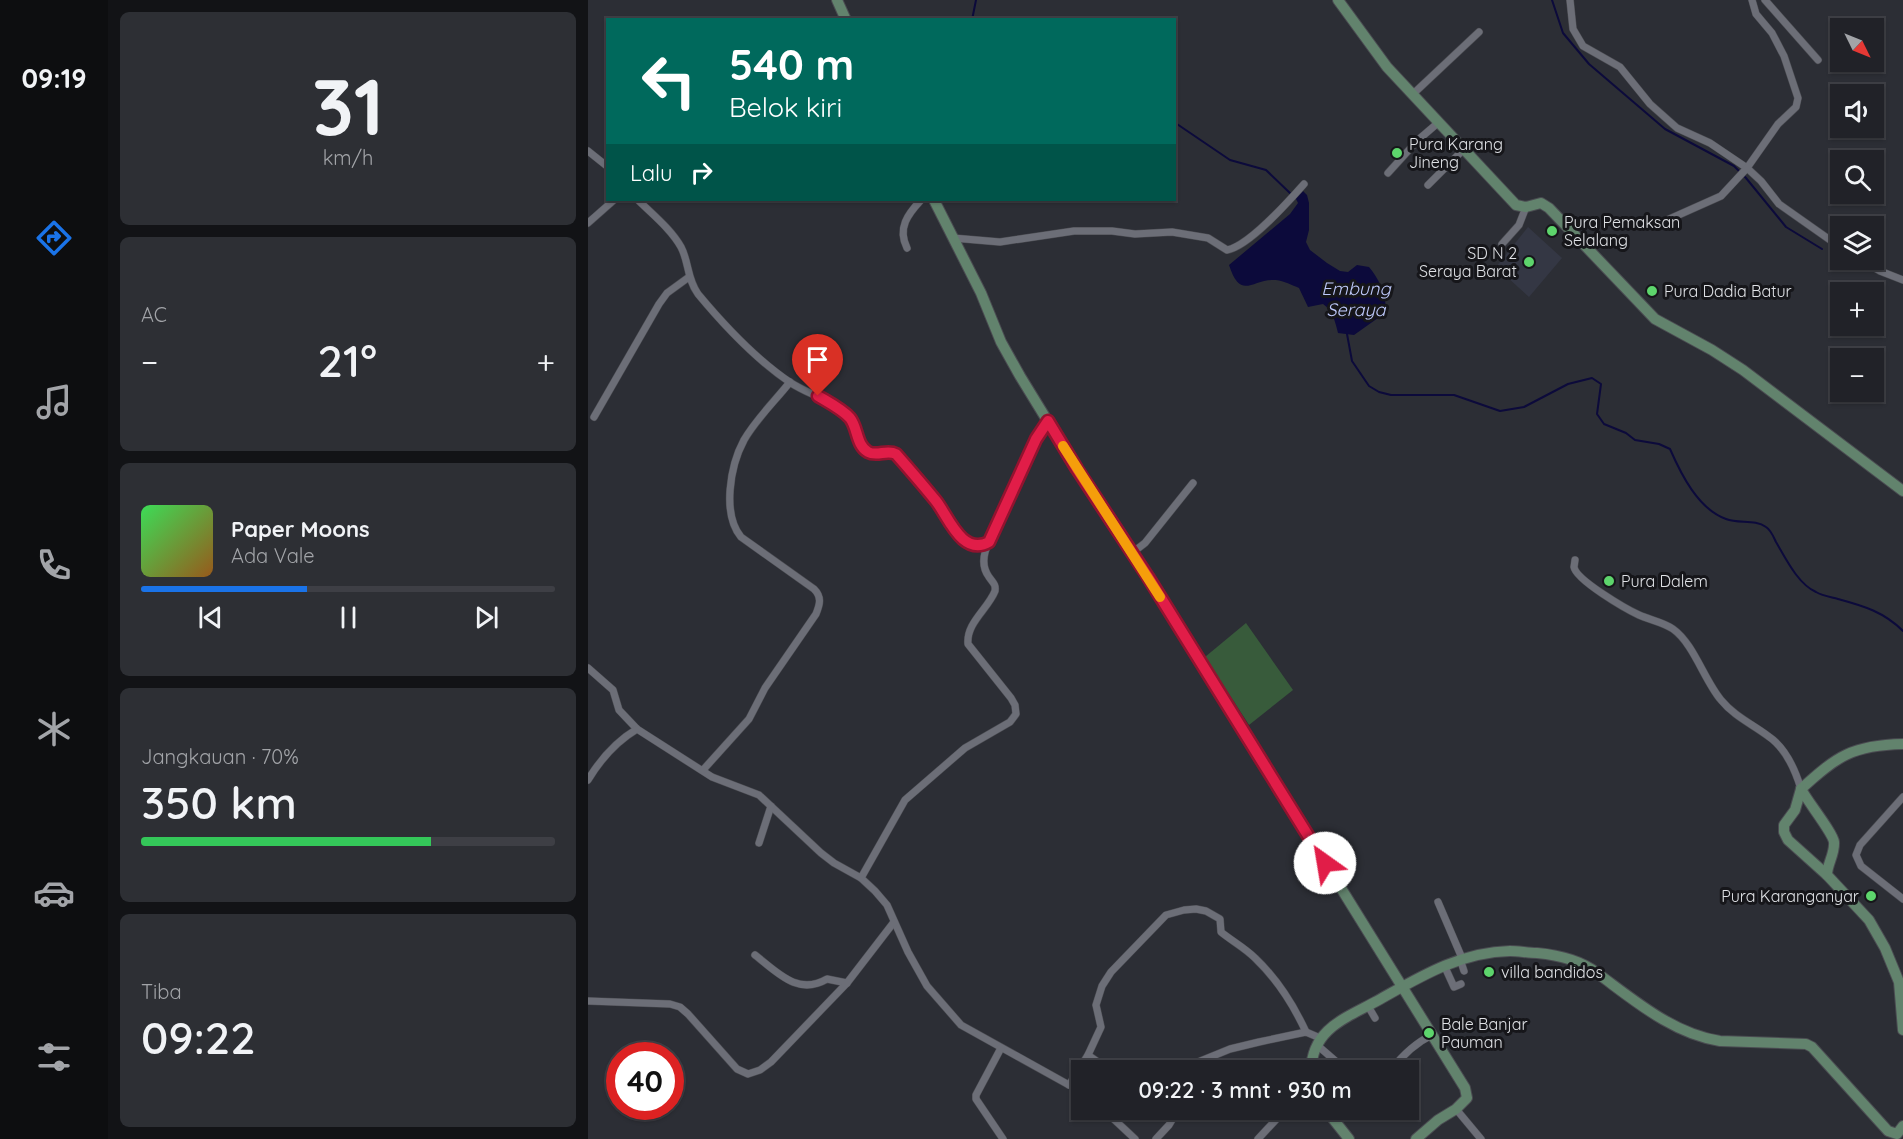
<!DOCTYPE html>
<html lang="id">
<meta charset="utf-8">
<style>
:root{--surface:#212228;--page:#2d2f34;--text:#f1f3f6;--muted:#a2a4a8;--line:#3e3f45;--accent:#1a73e8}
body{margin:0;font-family:Quicksand,sans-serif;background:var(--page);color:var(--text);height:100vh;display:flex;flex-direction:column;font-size:22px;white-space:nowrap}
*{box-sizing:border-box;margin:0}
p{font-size:20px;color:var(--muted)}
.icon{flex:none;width:33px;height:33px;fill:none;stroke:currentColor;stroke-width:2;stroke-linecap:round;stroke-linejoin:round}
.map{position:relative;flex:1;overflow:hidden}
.drawer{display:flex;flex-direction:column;gap:12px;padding:12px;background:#121316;width:480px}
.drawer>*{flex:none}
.hud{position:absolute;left:18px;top:18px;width:570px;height:183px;border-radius:0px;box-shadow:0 2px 4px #0004,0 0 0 2px var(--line);background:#00695c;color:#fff;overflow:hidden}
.needle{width:39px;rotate:133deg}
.controls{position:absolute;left:1242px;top:18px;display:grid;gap:12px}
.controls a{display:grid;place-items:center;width:54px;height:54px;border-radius:0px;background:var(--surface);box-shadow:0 2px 4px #0004,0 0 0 2px var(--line);font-size:30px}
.speed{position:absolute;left:18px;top:1042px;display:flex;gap:12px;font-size:30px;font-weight:700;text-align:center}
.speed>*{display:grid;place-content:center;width:78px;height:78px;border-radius:50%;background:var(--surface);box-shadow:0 2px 4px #0004,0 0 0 2px var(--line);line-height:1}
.speed .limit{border:9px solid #d22;background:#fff;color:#111}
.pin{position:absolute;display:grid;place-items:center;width:51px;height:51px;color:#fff;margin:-62px -26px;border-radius:50% 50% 50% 0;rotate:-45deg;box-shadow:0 0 6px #0007}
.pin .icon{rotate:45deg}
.me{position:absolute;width:66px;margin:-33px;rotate:328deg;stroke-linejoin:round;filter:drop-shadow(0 0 4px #0008)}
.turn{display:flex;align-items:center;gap:21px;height:126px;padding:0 24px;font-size:27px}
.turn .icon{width:78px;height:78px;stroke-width:2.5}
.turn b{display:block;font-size:42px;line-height:51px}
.then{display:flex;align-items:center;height:57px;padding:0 24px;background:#0003;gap:12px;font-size:22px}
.big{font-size:45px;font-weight:600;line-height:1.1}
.drawer .tile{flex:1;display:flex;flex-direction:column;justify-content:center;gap:9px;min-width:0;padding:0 21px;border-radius:9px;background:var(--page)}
.drawer .dial{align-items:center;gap:0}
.dial b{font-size:78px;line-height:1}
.song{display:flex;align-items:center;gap:18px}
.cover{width:72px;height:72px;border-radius:9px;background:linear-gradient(135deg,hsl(130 70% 55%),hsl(30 70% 35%))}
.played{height:6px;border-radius:3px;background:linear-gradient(90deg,var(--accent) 40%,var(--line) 40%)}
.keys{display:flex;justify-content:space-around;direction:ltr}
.heat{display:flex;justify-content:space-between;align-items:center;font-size:33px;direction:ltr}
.charge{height:9px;border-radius:4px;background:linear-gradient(90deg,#34c759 70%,var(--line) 0)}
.trip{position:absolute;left:483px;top:1060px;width:348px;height:60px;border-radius:0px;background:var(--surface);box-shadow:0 2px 4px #0004,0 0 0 2px var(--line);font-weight:600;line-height:60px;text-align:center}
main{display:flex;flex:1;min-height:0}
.dock{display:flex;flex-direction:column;width:108px;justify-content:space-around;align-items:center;background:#0d0e10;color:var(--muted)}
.dock .icon{width:42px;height:42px}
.dock .active{color:var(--accent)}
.dock b{font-size:27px;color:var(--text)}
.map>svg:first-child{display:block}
.built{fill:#343744}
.green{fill:#385b3b}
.water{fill:#0c0a3b}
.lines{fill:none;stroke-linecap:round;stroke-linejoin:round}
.stream{stroke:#0c0a3b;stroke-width:2}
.street-casing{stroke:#4a4b51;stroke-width:8}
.secondary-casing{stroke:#4a4b51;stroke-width:12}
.street{stroke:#6c6e77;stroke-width:7}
.secondary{stroke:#62836d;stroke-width:10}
.route-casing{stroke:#92132f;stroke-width:15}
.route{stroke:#e11d48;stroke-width:10}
.slow{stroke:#f59e0b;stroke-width:10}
.poi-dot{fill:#5dd56c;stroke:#16161a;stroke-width:2}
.labels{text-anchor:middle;stroke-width:6;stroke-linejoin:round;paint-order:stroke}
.poi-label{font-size:16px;fill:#dfe1e5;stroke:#16161a;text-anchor:start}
.water-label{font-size:18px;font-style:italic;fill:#bfcafc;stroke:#16161a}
</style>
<main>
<nav class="dock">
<b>09:19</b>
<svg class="icon active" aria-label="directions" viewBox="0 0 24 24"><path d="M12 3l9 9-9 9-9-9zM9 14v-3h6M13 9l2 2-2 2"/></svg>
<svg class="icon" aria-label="music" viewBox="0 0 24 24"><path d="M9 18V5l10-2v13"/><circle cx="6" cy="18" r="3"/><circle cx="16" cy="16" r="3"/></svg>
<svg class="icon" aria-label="phone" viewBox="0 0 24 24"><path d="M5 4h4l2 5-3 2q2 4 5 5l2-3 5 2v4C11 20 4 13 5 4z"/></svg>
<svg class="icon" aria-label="climate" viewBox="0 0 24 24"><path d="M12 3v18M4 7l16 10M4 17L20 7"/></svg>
<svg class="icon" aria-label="car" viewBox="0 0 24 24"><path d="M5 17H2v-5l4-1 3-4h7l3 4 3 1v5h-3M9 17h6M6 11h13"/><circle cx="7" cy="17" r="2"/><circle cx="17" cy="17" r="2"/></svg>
<svg class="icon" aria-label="filters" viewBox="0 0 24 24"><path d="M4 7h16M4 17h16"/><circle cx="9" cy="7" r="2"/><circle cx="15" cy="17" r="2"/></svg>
</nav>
<section class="drawer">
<div class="tile dial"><b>31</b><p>km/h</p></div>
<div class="tile"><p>AC</p>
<div class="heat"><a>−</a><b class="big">21°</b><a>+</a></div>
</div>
<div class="tile">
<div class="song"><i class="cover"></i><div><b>Paper Moons</b><p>Ada Vale</p></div></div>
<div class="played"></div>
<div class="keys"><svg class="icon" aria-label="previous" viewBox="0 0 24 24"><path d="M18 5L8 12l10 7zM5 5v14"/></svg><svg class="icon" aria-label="pause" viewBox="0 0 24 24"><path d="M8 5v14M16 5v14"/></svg><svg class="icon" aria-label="next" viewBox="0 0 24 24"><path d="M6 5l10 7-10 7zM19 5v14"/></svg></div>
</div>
<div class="tile"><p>Jangkauan · 70%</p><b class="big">350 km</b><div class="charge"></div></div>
<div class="tile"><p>Tiba</p><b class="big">09:22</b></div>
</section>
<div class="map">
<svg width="1315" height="1139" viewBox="0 0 1315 1139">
<rect width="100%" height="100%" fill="#2c2e35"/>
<polygon class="built" points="940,227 974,258 941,297 908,267"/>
<polygon class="green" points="658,623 705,690 661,725 617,657"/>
<path class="water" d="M713,189l6,6 2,8v27l-3,12 4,8 17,13 13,8 8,1 9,-7 12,2c10,12 19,30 16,46l-31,22 -16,-2c-3,-12 -5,-22 -15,-29l-15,3 -9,-19c-7,-3 -15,-7 -23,-8 -24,-2 -35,22 -47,-15l61,-51 8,-11 -4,-8z"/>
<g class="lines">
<g class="stream">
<polyline points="964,0 975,33 1001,64 1077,129 1146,166 1158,178 1198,227 1234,249"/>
<polyline points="384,20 388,0"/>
<polyline points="586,122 642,160 678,170 703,194"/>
<path d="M759,334l5,27 17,25 10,6 12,3h63l46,16 24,-4 44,-23 24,-6 9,6 -4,30 7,10 22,9 9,7 24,4 11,5c11,25 28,60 56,70 13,5 29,0 40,8 5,3 8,11 10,15 10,17 22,42 40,50 7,4 15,5 22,7 26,7 46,13 65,32"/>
</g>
<defs>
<g id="street">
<polyline points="982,0 985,29 995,46 1032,67 1062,104 1089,128 1122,143 1159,168 1173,181 1191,204 1252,247"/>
<polyline points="1177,0 1230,60"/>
<polyline points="825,94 891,32"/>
<polyline points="0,151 20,167"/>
<polyline points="800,173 830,140 851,122"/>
<polyline points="840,185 876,149"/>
<path d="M50,200c14,14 33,29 43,47 8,15 6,32 17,47 25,30 60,67 93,89 19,12 43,18 59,35 8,8 6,24 16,32 8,8 21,-1 30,4 14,16 27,31 40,47 12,15 26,56 53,41l47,-103 13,-18"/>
<polyline points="0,223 26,200"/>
<polyline points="1068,225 1133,196 1159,168 1190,124 1208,107 1210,98 1196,56 1184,33 1168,14 1164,0"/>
<path d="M365,238l47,4 74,-11h38l23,3 37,-2 36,6 19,12c22,-4 61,-48 77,-66"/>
<polyline points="914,244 931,225 938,207"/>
<path d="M319,248c-10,-20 1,-34 14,-48"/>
<polyline points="1273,260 1292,271 1315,280"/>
<polyline points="6,417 71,304 79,293 101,277"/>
<polyline points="544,553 557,543 605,483"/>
<path d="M987,560l-1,7c2,13 52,42 65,48 11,5 24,7 34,14 21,15 31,51 48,71 13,16 31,24 47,36 18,12 27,33 33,53"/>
<polyline points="0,668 25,690 31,710 49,729 124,777 171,795 233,853 246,863 273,878 287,891 299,905 320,952 339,986 373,1025 481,1085 494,1089"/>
<path d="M115,770l46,-51 16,-31 51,-74c4,-10 6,-17 -2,-25l-73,-52c-19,-23 -11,-71 3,-97 12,-21 31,-39 46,-58"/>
<path d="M0,780c12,-20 29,-39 49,-51"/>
<polyline points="1315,797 1272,845 1268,855 1273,866 1315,899"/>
<polyline points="171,843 183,806"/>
<path d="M273,878l44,-78 60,-52 45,-26 6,-8 -1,-9 -4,-7 -43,-54c-2,-21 20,-35 27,-53 1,-7 -2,-8 -6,-14 -8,-11 -6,-23 0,-35"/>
<polyline points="850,902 874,958"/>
<path d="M167,955c23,18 43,41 72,24l20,4"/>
<polyline points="872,959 876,971"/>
<polyline points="856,965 866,987 873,984"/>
<polyline points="0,1001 82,1004 92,1007 100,1014 149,1069 160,1074 172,1070 183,1062 259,983 306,922"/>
<polyline points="780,1006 787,1018"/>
<polyline points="729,1045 759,1071"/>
<polyline points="413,1048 388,1095 388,1099 415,1139"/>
<polyline points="500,1055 523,1071"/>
<path d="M803,1070c11,-14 24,-27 41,-35"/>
<polyline points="588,1071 642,1049 671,1042 718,1032 732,1038"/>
<polyline points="615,1071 625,1057"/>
<path d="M481,1085l19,-30 13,-28 -5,-22 6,-19 9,-14 55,-57 18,-5 12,-1 10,2 14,8 1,13c11,9 24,16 34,26 21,20 39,48 51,74"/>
<polyline points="868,1109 893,1139"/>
<polyline points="516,1110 547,1139"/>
<polyline points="568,1139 581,1125 590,1110"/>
<polyline points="670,1139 697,1110"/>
</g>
<g id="secondary">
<polyline points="249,0 258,20"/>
<polyline points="750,0 799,67 928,205 938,207 953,203 961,208 1067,319 1124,350 1155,370 1315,491"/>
<polyline points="346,200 393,293 413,342 432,376 489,469 560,577 877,1088 879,1098 868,1109 850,1120 828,1139"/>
<path d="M1315,744c-50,1 -66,12 -102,45 7,13 32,44 33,53 1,12 -7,22 -7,33l42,45 16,28 14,34 4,48"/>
<polyline points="1213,789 1207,810 1196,825 1196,832 1200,840 1239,875"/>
<path d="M723,1071c1,-41 32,-52 64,-69 43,-24 84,-50 135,-51 9,0 18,2 27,2 22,2 43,7 60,20 37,27 76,61 123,68l86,3 6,3 76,84 9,3 6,-8"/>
<polyline points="738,1110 761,1139"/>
</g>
</defs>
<use href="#street" class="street-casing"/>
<use href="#secondary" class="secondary-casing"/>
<use href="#street" class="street"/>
<use href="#secondary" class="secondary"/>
</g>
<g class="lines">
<defs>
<path id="route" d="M230,396c10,6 24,13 32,22 8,10 6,27 18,34 9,5 19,-3 28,2 14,16 27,31 40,47 12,15 26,56 53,41l47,-103 12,-18 29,48 71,108 177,286"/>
</defs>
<use href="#route" class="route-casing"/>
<use href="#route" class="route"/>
<polyline class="slow" points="475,446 572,597"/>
</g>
<g class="poi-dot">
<circle cx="809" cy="153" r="6"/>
<circle cx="964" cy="231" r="6"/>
<circle cx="941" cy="262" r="6"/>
<circle cx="1064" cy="291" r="6"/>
<circle cx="1021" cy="581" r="6"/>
<circle cx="1283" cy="896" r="6"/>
<circle cx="901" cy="972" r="6"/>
<circle cx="841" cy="1033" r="6"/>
</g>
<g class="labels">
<g class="poi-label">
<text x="821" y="150">Pura Karang<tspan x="821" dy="18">Jineng</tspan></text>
<text x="976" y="228">Pura Pemaksan<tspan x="976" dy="18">Selalang</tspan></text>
<text x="929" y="259" text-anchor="end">SD N 2<tspan x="929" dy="18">Seraya Barat</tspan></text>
<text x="1076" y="297">Pura Dadia Batur</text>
<text x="1033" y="587">Pura Dalem</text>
<text x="1271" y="902" text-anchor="end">Pura Karanganyar</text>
<text x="913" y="978">villa bandidos</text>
<text x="853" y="1030">Bale Banjar<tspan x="853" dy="18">Pauman</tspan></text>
</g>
<g class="water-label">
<text x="768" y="295">Embung<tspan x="768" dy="21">Seraya</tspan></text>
</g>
</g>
</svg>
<div class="controls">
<a><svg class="needle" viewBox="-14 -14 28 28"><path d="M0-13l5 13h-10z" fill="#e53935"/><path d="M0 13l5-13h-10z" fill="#a2a4a8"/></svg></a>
<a><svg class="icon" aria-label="sound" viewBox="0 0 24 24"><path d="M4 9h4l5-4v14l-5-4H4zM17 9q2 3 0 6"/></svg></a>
<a><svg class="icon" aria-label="search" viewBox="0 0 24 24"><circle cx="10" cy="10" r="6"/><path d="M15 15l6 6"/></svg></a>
<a><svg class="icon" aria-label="layers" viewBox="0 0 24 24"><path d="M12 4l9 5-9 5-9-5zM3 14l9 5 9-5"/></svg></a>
<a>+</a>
<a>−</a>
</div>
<div class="speed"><div class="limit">40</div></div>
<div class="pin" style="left:230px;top:396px;background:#d93025"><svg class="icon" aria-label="arrive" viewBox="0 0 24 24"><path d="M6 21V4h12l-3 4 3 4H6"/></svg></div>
<svg class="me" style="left:737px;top:863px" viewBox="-20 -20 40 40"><circle r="19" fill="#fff"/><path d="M0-13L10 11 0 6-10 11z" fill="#e11d48"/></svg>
<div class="trip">09:22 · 3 mnt · 930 m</div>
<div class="hud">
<div class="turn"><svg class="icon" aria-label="left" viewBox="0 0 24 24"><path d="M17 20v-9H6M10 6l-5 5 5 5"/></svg><div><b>540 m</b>Belok kiri</div></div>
<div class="then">Lalu<svg class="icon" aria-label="right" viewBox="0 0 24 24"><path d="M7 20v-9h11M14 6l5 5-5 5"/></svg></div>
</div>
</div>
</main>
